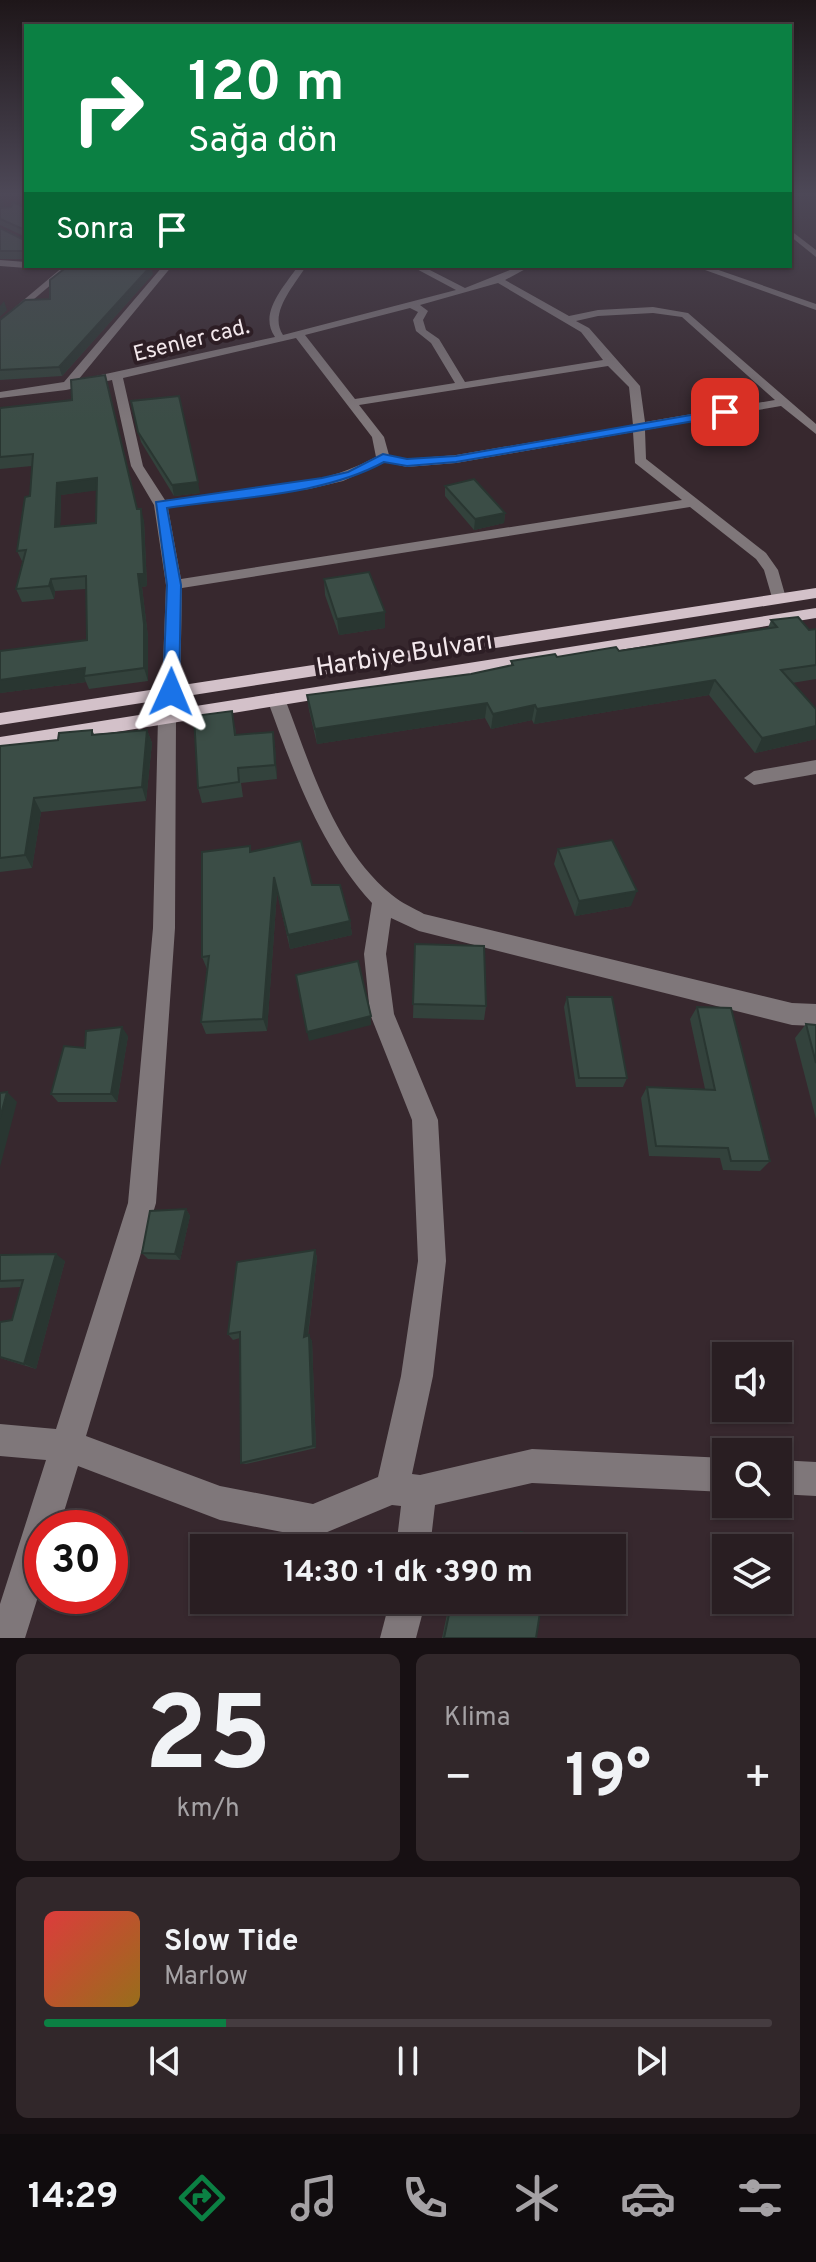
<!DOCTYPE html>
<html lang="tr">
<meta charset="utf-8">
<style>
:root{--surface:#291e22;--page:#31272a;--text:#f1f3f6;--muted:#a5a2a5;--line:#453c40;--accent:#0b8043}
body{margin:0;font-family:Overpass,sans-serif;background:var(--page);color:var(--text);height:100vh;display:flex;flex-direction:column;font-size:30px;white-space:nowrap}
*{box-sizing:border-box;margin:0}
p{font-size:26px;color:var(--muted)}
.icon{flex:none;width:44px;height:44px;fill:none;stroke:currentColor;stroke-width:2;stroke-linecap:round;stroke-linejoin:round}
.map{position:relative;height:1638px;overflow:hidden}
.details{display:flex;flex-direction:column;gap:16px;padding:16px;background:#171013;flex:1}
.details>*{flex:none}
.guide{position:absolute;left:24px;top:24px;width:768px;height:244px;border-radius:0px;box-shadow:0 2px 6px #0004,0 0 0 2px var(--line);background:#0b8043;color:#fff;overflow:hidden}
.fabs{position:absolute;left:712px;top:1342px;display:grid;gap:16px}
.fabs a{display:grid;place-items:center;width:80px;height:80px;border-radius:0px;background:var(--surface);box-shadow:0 2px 6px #0004,0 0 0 2px var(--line);font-size:40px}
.speed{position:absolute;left:24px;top:1510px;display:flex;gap:16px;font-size:40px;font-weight:700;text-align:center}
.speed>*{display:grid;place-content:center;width:104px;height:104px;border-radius:50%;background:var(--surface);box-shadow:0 2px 6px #0004,0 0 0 2px var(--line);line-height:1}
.speed .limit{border:12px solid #d22;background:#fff;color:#111}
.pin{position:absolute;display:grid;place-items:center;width:68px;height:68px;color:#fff;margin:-34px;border-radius:16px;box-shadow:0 4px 12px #0006}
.me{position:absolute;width:88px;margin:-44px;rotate:1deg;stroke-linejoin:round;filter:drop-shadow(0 0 6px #0008)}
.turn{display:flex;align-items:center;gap:28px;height:168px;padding:0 32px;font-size:36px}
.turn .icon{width:104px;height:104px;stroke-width:2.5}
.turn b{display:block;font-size:56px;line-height:68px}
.then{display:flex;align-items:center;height:76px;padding:0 32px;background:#0003;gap:16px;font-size:30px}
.big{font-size:60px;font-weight:700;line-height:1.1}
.details .card{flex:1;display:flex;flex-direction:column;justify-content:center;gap:12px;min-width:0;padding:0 28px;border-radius:12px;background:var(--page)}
.details .dial{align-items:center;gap:0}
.dial b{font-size:104px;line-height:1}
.song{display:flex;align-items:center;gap:24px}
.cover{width:96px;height:96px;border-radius:12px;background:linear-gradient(135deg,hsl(0 70% 55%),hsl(40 70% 35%))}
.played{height:8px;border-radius:4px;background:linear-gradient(90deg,var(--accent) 25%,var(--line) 25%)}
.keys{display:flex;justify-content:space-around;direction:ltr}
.heat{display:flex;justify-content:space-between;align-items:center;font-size:44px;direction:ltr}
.details .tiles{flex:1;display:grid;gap:16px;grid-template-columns:1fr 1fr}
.card:last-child{grid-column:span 2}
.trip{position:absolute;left:190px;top:1534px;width:436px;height:80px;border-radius:0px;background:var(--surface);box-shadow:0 2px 6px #0004,0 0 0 2px var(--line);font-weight:700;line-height:80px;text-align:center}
.dock{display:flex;height:128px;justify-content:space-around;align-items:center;background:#100c0e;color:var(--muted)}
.dock .icon{width:56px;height:56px}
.dock .current{color:var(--accent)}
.dock b{font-size:36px;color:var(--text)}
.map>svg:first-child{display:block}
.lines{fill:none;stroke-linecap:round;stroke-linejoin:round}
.minor{fill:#7f777a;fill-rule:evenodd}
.major{fill:#d3c1c9;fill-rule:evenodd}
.wall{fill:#33423c;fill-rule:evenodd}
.shaded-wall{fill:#293631}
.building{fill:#3b4d46;stroke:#293631;stroke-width:2;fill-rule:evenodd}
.route{fill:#1a73e8;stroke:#114b97;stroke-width:2}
.labels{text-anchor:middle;stroke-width:8;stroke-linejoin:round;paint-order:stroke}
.far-street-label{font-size:22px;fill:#f3e8ec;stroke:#2d1e25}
.street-label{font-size:26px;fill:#f3e8ec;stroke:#2d1e25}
</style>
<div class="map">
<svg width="816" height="1638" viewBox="0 0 816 1638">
<rect width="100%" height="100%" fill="#37282e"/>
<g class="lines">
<g class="minor">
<polygon points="790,230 816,250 816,257 790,236"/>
<polygon points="0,260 26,262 26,266 30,266 26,268 0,266"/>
<polygon points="64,266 73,266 0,328 0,320"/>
<path d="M163,266h9l-94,114 197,-43c-17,-24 9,-50 23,-71h8c-11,19 -38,47 -23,69l173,-45 -45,-24h11l43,22 55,-22h11l-26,14 64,36 29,-6 55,-3 35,6 128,111v10l-35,-28 -136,24 1,29 120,94 12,17 8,28 -8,5 -5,-2 -9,-31 -8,-11 -66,-52 -508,81 -2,104 -9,6 -6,-2 -3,-4 4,-107 -12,-80 -23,-39 -19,-86 -46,10 -66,8v-6l64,-10zM498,283l83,49 22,28 -138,22 -26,-43 -13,-9 -3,-10 5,-9 -8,-6zM410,308l8,4 -5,8 3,11 15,12 24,40 -100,16 -50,-64zM653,313l29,4 93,83 -130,22 -5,-36 -51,-58 -13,-7 22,-5zM296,338l76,99 4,20c-63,34 -141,35 -211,43l-22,-34 -20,-88zM608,366l21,21 4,38 -177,30 -49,4 -18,-4 -5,-18 -25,-32zM633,432l2,31 47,37 -501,79 -13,-71 141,-19 34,-8 42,-19 22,5 49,-4z"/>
<polygon points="694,266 707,266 816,304 816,310"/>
<path d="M276,693l9,6c26,67 49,149 107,196 9,8 22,13 32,19l368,89 24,1v22l-24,-1 -373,-94 -28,-13 -5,36 8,60 44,106 8,141 -13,115 -21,98 8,1 112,-26 194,9v34l-194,-9 -97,22 -5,43h-34l5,-42 -9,-1 -79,33 -93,-18 -142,-54 -19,62h-17v56l-17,54h-25v-34l46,-144 -46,-4v-32l56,5 72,-226 25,-275 5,-210 9,-6 9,6 -1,210 -19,275 -70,233 134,50 93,18 65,-27 23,-101 17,-115 -6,-141 -42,-106 -6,-60 8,-51c-53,-58 -78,-131 -105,-204z"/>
<polygon points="816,760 816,774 754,785 744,778 754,771"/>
<polygon points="778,1460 816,1462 816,1496 778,1494"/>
<polygon points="390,1600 426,1600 416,1638 380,1638"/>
</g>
<g class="major">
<polygon points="816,588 816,598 0,725 0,713"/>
<polygon points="816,608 816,618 0,751 0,737"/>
</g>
</g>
<g class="wall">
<polygon points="0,208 26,208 26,259 0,259 0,228 26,241 26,237 0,225"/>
<polygon points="153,274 62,376 0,380 0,320 50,299"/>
<polygon points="131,401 200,493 174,496 141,442"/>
<path d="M0,408l138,101 6,12 3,65 -5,1 6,50v44l-59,8 -3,-7 -86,11v-42l87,-11 -1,-51 -31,2 -1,8 -32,3 -6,-13 7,-26 -6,-12 13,-55 2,-30 -32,3zM96,490v33l-36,4 1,-32z"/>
<polygon points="445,486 505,513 504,523 474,530 445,496"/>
<polygon points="324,579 385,628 339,635 325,595"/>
<polygon points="771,620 809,630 816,629 816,679 792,683 816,709 816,739 755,753 709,695 534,724 532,720 491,729 485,718 317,744 309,710 307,695 471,674 511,665 511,661 619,651 768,628"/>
<polygon points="235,726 236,735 273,732 275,746 277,779 241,783 243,797 202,803 198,788"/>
<polygon points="92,730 94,734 147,730 152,743 146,801 41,812 32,868 0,872 0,746 58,740"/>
<polygon points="250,846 251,852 312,885 350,921 352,935 290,949 277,892 267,1031 206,1034 201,1022 207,969 202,957"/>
<polygon points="558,849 631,906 575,916 554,864"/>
<polygon points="415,944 486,1006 484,1020 413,1018"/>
<polygon points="567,997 627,1078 623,1087 576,1087 564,1007"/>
<polygon points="697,1007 770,1161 760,1171 723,1170 720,1158 649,1156 641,1098 647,1087 705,1089 690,1019"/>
<polygon points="806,1024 816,1025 816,1119 795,1038"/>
<polygon points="128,1036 117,1102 58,1102 51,1094 85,1048"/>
<polygon points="186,1209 190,1216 180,1260 148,1259 142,1253"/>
<polygon points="315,1250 317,1258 308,1336 312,1341 316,1448 246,1464 241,1463 240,1338 233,1340 228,1334"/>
<polygon points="0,1255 65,1261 36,1369 0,1358 0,1322 12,1320 21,1287 0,1288"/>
<polygon points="517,1532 521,1532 550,1548 513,1548"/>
<polygon points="450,1600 542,1600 536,1638 442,1638"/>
</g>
<g class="shaded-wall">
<polygon points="2,198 4,206 0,207 0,199"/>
<polygon points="151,266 153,274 62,376 59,367"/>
<polygon points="4,301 7,310 0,317 0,306"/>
<polygon points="97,478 100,490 61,495 60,540 55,527 57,483"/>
<polygon points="198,482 200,493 174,496 172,485"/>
<polygon points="141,509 144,521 147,586 142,587 148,637 148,681 144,668 138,574"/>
<polygon points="505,513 504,523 474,530 475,519"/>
<polygon points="51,579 55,591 54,599 49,586"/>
<polygon points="385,612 385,628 339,635 337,619"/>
<polygon points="85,668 84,676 86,682 0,693 0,680"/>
<polygon points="715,680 709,695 534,724 537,709"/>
<polygon points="487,703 485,718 317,744 315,729"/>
<polygon points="535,705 532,720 491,729 493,714"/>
<polygon points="816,726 816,739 755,753 762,738"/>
<polygon points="147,730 152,743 146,801 142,787"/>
<polygon points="273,732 275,746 277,779 275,765"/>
<polygon points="34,798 41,812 32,868 25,855"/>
<polygon points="274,877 277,892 267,1031 263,1019"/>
<polygon points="637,891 631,906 575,916 579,901"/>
<polygon points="350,921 352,935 290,949 288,935"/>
<polygon points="371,1016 371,1025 309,1041 307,1032"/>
<polygon points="122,1027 128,1036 117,1102 111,1094"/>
<polygon points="7,1092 17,1102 0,1167 0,1118"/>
<polygon points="186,1209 190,1216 180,1260 175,1254"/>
<polygon points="315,1250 317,1258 307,1342 304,1337"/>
<polygon points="56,1254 65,1261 36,1369 24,1364"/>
<polygon points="309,1335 312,1341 316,1448 313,1446"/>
</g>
<g class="building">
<polygon points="13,202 26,208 26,251 0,251 0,228 26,241 25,230 0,219 0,208 11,207"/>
<polygon points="68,266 151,266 59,367 0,370 0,320 25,300 50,299 50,280"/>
<path d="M105,375l32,134h4l3,65h-6l6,50v44l-60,8 1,-8 -85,12v-29l87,-11 -1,-64 -35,3 -2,7 -33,3 10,-39 -9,1 8,-54 5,-1 3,-42 -33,3v-49l72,-8 -1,-20zM97,478l-1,45 -41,4 2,-44z"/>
<polygon points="179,396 198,482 172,485 138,432 131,401"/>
<polygon points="474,479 505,513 475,519 445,486"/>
<polygon points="369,572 385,612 337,619 324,579"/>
<polygon points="798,617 809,630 816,629 816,665 781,670 816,709 816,726 762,738 715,680 537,709 535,705 493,714 487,703 315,729 307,695 471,674 513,665 511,661 555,654 557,657 616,647 619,651 777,627 771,620"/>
<polygon points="232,711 235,735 273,732 275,765 238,768 239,782 198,788 194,716"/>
<polygon points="92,730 92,735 147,730 142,787 34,798 25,855 0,858 0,746 58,740 59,733"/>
<polygon points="612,840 637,891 579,901 558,849"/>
<polygon points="301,841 312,885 340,885 350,921 288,935 274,877 263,1019 201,1022 209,956 202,957 202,852 250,846 250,852"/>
<polygon points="415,944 484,946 486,1006 413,1004"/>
<polygon points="358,961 371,1016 307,1032 296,975"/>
<polygon points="567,997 612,997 627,1078 579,1078"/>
<polygon points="697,1007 731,1008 770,1161 731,1161 728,1148 656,1146 647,1087 715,1090"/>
<polygon points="806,1024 816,1025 816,1063"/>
<polygon points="122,1027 111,1094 51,1094 64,1046 85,1048 86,1031"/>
<polygon points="7,1092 0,1118 0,1093"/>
<polygon points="186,1209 175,1254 142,1253 150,1211"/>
<polygon points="315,1250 304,1337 309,1335 313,1446 241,1463 240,1332 228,1334 237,1262"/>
<polygon points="56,1254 24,1364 0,1357 0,1322 12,1320 23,1280 0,1281 0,1255"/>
<polygon points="521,1532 551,1542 550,1548 517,1548"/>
<polygon points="452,1600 542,1600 536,1638 444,1638"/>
</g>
<linearGradient id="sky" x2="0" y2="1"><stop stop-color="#1e1619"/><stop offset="0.46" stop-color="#4d4857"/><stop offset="1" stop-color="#4d4857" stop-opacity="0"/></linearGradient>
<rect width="816" height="421" fill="url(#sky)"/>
<path class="route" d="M725,409l6,3 -2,3 -273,47 -49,4 -23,-4c-62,34 -147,35 -217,46l14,77 -2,107 -8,6 -8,-6 4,-107 -11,-83 166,-24 26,-6 35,-18 24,5 49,-3z"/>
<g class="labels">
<g class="far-street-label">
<text transform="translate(191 339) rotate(-14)" y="8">Esenler cad.</text>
</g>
<g class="street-label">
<text transform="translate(404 653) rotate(-9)" y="9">Harbiye Bulvarı</text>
</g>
</g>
</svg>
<div class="fabs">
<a><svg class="icon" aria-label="sound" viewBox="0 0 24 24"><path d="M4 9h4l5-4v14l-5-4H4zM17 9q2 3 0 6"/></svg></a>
<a><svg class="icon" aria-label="search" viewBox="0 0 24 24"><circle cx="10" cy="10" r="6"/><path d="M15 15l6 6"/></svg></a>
<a><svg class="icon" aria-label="layers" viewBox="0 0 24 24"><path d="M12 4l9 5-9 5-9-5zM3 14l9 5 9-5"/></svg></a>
</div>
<div class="speed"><div class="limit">30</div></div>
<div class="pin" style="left:725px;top:412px;background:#d93025"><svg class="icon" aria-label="arrive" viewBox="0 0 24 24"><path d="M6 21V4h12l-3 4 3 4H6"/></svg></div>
<svg class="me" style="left:171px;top:692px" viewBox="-20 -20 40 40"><path d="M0-17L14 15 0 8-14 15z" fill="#1a73e8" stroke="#fff" stroke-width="4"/></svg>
<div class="trip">14:30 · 1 dk · 390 m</div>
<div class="guide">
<div class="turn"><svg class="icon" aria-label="right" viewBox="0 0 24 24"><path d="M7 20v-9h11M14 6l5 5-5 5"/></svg><div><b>120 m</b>Sağa dön</div></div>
<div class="then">Sonra<svg class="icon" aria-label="arrive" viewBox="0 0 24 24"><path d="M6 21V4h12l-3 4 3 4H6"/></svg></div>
</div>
</div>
<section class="details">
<div class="tiles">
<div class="card dial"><b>25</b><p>km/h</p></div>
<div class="card"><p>Klima</p>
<div class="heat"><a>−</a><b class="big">19°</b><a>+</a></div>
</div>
<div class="card">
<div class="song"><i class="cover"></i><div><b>Slow Tide</b><p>Marlow</p></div></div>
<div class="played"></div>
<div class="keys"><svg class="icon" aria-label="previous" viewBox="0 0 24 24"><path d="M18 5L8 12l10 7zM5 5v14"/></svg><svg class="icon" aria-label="pause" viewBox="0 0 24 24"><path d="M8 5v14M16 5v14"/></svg><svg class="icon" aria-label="next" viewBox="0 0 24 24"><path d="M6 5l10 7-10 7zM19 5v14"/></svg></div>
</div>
</div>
</section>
<nav class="dock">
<b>14:29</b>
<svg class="icon current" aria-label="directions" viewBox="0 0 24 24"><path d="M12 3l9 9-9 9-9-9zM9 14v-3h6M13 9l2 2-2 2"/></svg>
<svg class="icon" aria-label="music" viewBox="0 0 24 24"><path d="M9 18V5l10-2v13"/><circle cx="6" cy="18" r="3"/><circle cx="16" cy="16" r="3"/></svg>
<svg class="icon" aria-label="phone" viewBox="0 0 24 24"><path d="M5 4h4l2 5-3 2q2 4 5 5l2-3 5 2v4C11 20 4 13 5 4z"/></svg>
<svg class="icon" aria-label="climate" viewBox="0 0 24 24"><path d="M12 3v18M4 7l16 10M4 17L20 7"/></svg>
<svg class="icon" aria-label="car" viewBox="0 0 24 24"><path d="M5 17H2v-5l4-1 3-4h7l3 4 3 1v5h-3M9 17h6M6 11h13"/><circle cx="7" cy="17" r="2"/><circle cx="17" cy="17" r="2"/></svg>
<svg class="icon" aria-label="filters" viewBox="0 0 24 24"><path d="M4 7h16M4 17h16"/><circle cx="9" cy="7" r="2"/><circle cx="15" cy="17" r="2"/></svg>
</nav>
